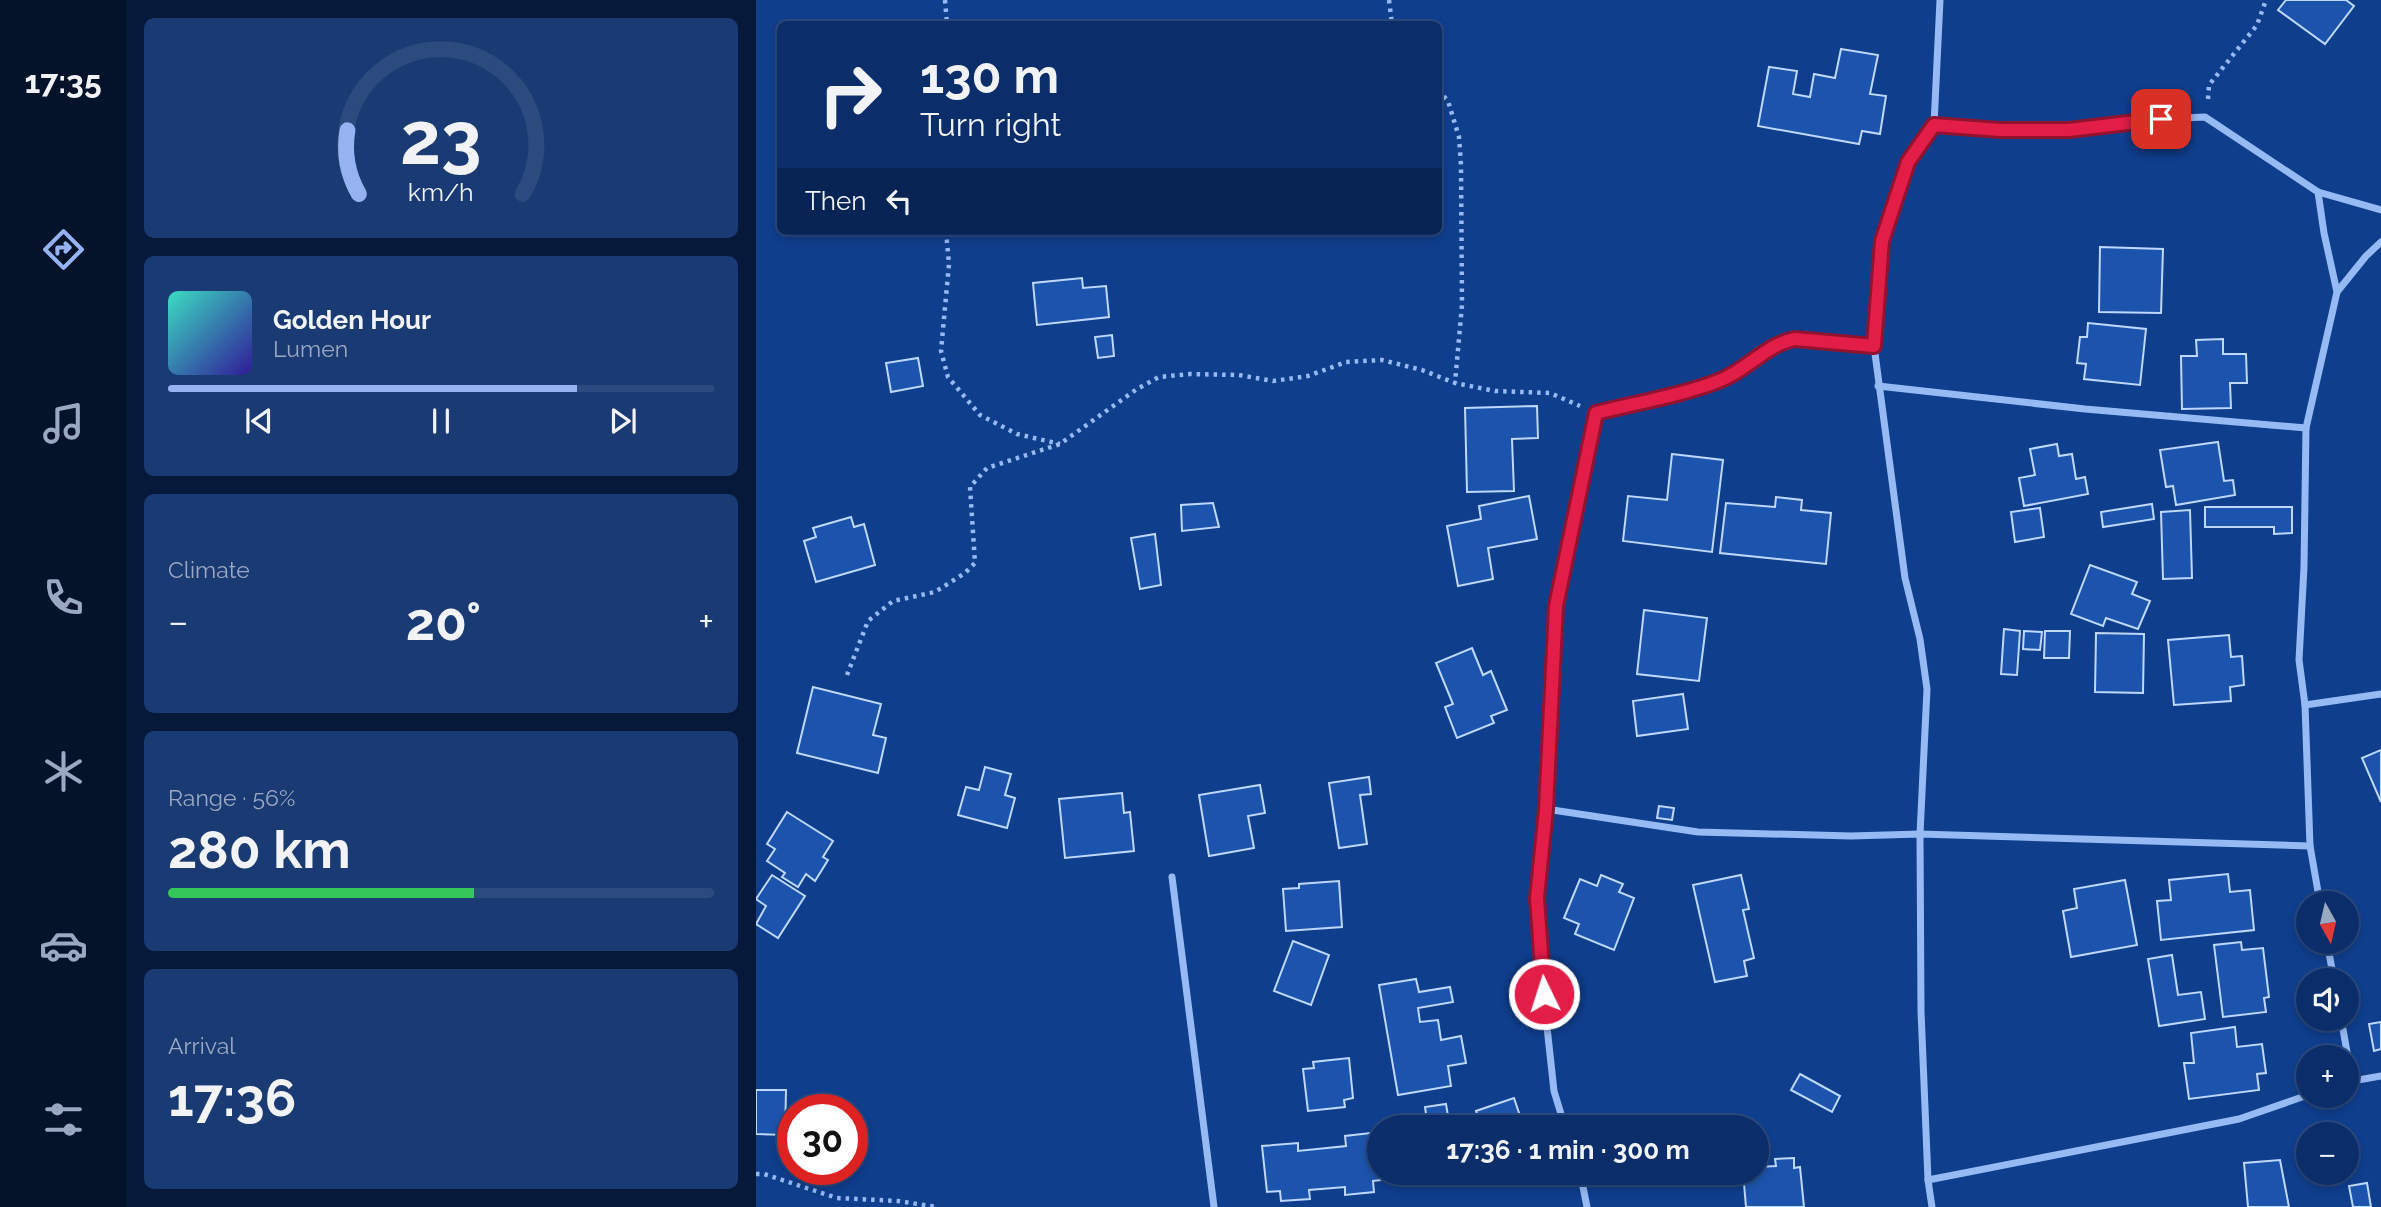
<!DOCTYPE html>
<meta charset="utf-8">
<style>
:root{--surface:#0b2e6a;--page:#193a72;--text:#f1f3f6;--muted:#9aa8c1;--line:#2b4a7e;--accent:#95b2f1}
body{margin:0;font-family:Raleway,sans-serif;background:var(--page);color:var(--text);height:100vh;display:flex;flex-direction:column;font-size:26px;white-space:nowrap}
*{box-sizing:border-box;margin:0}
p{font-size:23px;color:var(--muted)}
.icon{flex:none;width:38px;height:38px;fill:none;stroke:currentColor;stroke-width:2;stroke-linecap:round;stroke-linejoin:round}
.map{position:relative;flex:1;overflow:hidden}
.sheet{display:flex;flex-direction:column;gap:18px;padding:18px;background:#06193a;width:630px}
.sheet>*{flex:none}
.top-card{position:absolute;left:21px;top:21px;width:665px;height:214px;border-radius:10px;box-shadow:0 4px 10px #0003,0 0 0 2px var(--line);background:#0b2e6a;color:var(--text);overflow:hidden}
.needle{width:46px;rotate:172deg}
.buttons{position:absolute;left:1540px;top:891px;display:grid;gap:14px}
.buttons a{display:grid;place-items:center;width:63px;height:63px;border-radius:50%;background:var(--surface);box-shadow:0 4px 10px #0003,0 0 0 2px var(--line);font-size:35px}
.speed{position:absolute;left:21px;top:1094px;display:flex;gap:14px;font-size:35px;font-weight:700;text-align:center}
.speed>*{display:grid;place-content:center;width:91px;height:91px;border-radius:50%;background:var(--surface);box-shadow:0 4px 10px #0003,0 0 0 2px var(--line);line-height:1}
.speed .limit{border:10px solid #d22;background:#fff;color:#111}
.pin{position:absolute;display:grid;place-items:center;width:60px;height:60px;color:#fff;margin:-30px;border-radius:14px;box-shadow:0 4px 10px #0006}
.me{position:absolute;width:77px;margin:-38px;rotate:356deg;stroke-linejoin:round;filter:drop-shadow(0 0 5px #0008)}
.turn{display:flex;align-items:center;gap:24px;height:147px;padding:0 28px;font-size:32px}
.turn .icon{width:91px;height:91px;stroke-width:2.5}
.turn b{display:block;font-size:49px;line-height:60px}
.then{display:flex;align-items:center;height:66px;padding:0 28px;background:#0003;gap:14px;font-size:26px}
.big{font-size:52px;font-weight:700;line-height:1.1}
.sheet .widget{flex:1;display:flex;flex-direction:column;justify-content:center;gap:10px;min-width:0;padding:0 24px;border-radius:10px;background:var(--page)}
.sheet .dial{align-items:center;gap:0}
.dial svg{height:182px;overflow:visible;fill:none;stroke:var(--line);stroke-width:7;stroke-linecap:round;text-anchor:middle}
.dial text{fill:var(--text);stroke:none}
.song{display:flex;align-items:center;gap:21px}
.cover{width:84px;height:84px;border-radius:10px;background:linear-gradient(135deg,hsl(170 70% 55%),hsl(250 70% 35%))}
.played{height:7px;border-radius:4px;background:linear-gradient(90deg,var(--accent) 75%,var(--line) 75%)}
.keys{display:flex;justify-content:space-around;direction:ltr}
.heat{display:flex;justify-content:space-between;align-items:center;font-size:38px;direction:ltr}
.charge{height:10px;border-radius:5px;background:linear-gradient(90deg,#34c759 56%,var(--line) 0)}
.trip{position:absolute;left:611px;top:1115px;width:402px;height:70px;border-radius:35px;background:var(--surface);box-shadow:0 4px 10px #0003,0 0 0 2px var(--line);font-weight:700;line-height:70px;text-align:center}
main{display:flex;flex:1;min-height:0}
.tabs{display:flex;flex-direction:column;width:126px;justify-content:space-around;align-items:center;background:#04122a;color:var(--muted)}
.tabs .icon{width:49px;height:49px}
.tabs .active{color:var(--accent)}
.tabs b{font-size:32px;color:var(--text)}
.map>svg:first-child{display:block}
.building{fill:#1c54ad;stroke:#bdd7fe;stroke-width:2}
.lines{fill:none;stroke-linecap:round;stroke-linejoin:round}
.path{stroke:#96baf3;stroke-width:4.5;stroke-dasharray:3.5 5;stroke-linecap:butt}
.minor{stroke:#96baf3;stroke-width:7}
.route-casing{stroke:#92132f;stroke-width:18}
.route{stroke:#e11d48;stroke-width:12}
</style>
<main>
<nav class="tabs">
<b>17:35</b>
<svg class="icon active" aria-label="directions" viewBox="0 0 24 24"><path d="M12 3l9 9-9 9-9-9zM9 14v-3h6M13 9l2 2-2 2"/></svg>
<svg class="icon" aria-label="music" viewBox="0 0 24 24"><path d="M9 18V5l10-2v13"/><circle cx="6" cy="18" r="3"/><circle cx="16" cy="16" r="3"/></svg>
<svg class="icon" aria-label="phone" viewBox="0 0 24 24"><path d="M5 4h4l2 5-3 2q2 4 5 5l2-3 5 2v4C11 20 4 13 5 4z"/></svg>
<svg class="icon" aria-label="climate" viewBox="0 0 24 24"><path d="M12 3v18M4 7l16 10M4 17L20 7"/></svg>
<svg class="icon" aria-label="car" viewBox="0 0 24 24"><path d="M5 17H2v-5l4-1 3-4h7l3 4 3 1v5h-3M9 17h6M6 11h13"/><circle cx="7" cy="17" r="2"/><circle cx="17" cy="17" r="2"/></svg>
<svg class="icon" aria-label="filters" viewBox="0 0 24 24"><path d="M4 7h16M4 17h16"/><circle cx="9" cy="7" r="2"/><circle cx="15" cy="17" r="2"/></svg>
</nav>
<section class="sheet">
<div class="widget dial"><svg viewBox="0 0 100 80">
<path d="M14 69A42 42 0 1 1 86 69"/>
<path d="M14 69A42 42 0 0 1 9 41" stroke="#95b2f1"/>
<text x="50" y="56" font-size="32" font-weight="700">23</text>
<text x="50" y="72" font-size="11">km/h</text>
</svg></div>
<div class="widget">
<div class="song"><i class="cover"></i><div><b>Golden Hour</b><p>Lumen</p></div></div>
<div class="played"></div>
<div class="keys"><svg class="icon" aria-label="previous" viewBox="0 0 24 24"><path d="M18 5L8 12l10 7zM5 5v14"/></svg><svg class="icon" aria-label="pause" viewBox="0 0 24 24"><path d="M8 5v14M16 5v14"/></svg><svg class="icon" aria-label="next" viewBox="0 0 24 24"><path d="M6 5l10 7-10 7zM19 5v14"/></svg></div>
</div>
<div class="widget"><p>Climate</p>
<div class="heat"><a>−</a><b class="big">20°</b><a>+</a></div>
</div>
<div class="widget"><p>Range · 56%</p><b class="big">280 km</b><div class="charge"></div></div>
<div class="widget"><p>Arrival</p><b class="big">17:36</b></div>
</section>
<div class="map">
<svg width="1625" height="1207" viewBox="0 0 1625 1207">
<rect width="100%" height="100%" fill="#0f3e8d"/>
<g class="building">
<polygon points="1530,0 1590,0 1598,6 1569,44 1522,10"/>
<polygon points="1085,49 1122,55 1114,94 1130,96 1124,134 1106,131 1103,144 1002,126 1013,67 1041,71 1037,94 1054,97 1058,74 1079,78"/>
<polygon points="1344,247 1407,249 1405,313 1343,312"/>
<polygon points="326,278 327,288 350,286 353,317 281,325 277,283"/>
<polygon points="1332,323 1390,329 1384,385 1328,379 1330,364 1321,363 1324,337 1331,337"/>
<polygon points="356,335 358,356 342,358 339,337"/>
<polygon points="1467,339 1467,354 1490,354 1491,383 1474,383 1475,408 1426,409 1425,356 1441,356 1440,340"/>
<polygon points="162,358 167,386 135,392 130,363"/>
<polygon points="781,406 782,438 756,439 758,491 711,492 709,408"/>
<polygon points="1462,442 1468,481 1477,480 1479,495 1420,505 1417,486 1410,487 1404,450"/>
<polygon points="1301,444 1303,456 1316,454 1320,479 1329,477 1332,494 1268,506 1263,478 1279,475 1274,449"/>
<polygon points="916,454 967,460 956,552 867,541 872,496 911,500"/>
<polygon points="773,496 781,539 732,548 737,579 702,586 691,526 725,519 723,506"/>
<polygon points="1020,497 1046,500 1045,510 1075,513 1070,564 964,553 970,503 1019,507"/>
<polygon points="457,503 463,527 426,531 425,505"/>
<polygon points="1396,504 1398,519 1347,527 1345,512"/>
<polygon points="1449,507 1536,507 1536,533 1518,534 1518,527 1449,527"/>
<polygon points="1284,508 1288,537 1259,542 1255,512"/>
<polygon points="1434,510 1436,578 1407,579 1405,512"/>
<polygon points="95,517 98,527 108,524 119,565 60,582 48,541 60,537 57,528"/>
<polygon points="399,534 405,585 384,589 375,538"/>
<polygon points="1334,565 1381,582 1376,594 1394,601 1382,629 1350,618 1347,626 1315,614"/>
<polygon points="888,610 951,618 943,681 881,674"/>
<polygon points="1248,629 1264,631 1261,675 1245,674"/>
<polygon points="1268,631 1286,632 1284,650 1267,649"/>
<polygon points="1289,631 1314,631 1313,658 1288,658"/>
<polygon points="1340,633 1388,634 1387,693 1339,692"/>
<polygon points="1473,635 1475,657 1486,656 1488,685 1474,687 1475,701 1418,705 1412,640"/>
<polygon points="716,648 727,675 735,671 751,710 735,716 738,723 701,738 689,707 697,704 680,663"/>
<polygon points="57,687 125,704 117,735 130,738 122,773 41,753"/>
<polygon points="927,694 932,729 881,736 877,701"/>
<polygon points="1625,750 1625,802 1606,758"/>
<polygon points="229,767 255,774 249,795 259,798 251,828 202,815 210,787 223,790"/>
<polygon points="613,777 615,794 604,795 611,844 583,848 573,783"/>
<polygon points="504,785 509,813 492,816 498,848 453,856 443,795"/>
<polygon points="366,793 368,813 374,812 378,851 309,858 303,799"/>
<polygon points="903,806 918,808 916,820 901,818"/>
<polygon points="31,812 77,841 67,857 72,860 59,881 50,874 42,887 26,877 29,873 11,861 19,849 11,844"/>
<polygon points="1472,874 1474,892 1494,890 1498,930 1405,940 1401,901 1415,900 1413,880"/>
<polygon points="16,875 49,896 22,938 0,924 10,906 0,899"/>
<polygon points="845,875 867,884 863,892 878,898 858,950 819,934 823,924 808,918 824,879 841,886"/>
<polygon points="985,875 993,909 987,910 998,958 988,961 991,976 959,982 937,885"/>
<polygon points="1369,880 1381,945 1315,957 1307,911 1321,908 1318,889"/>
<polygon points="583,881 586,927 530,931 527,889 543,888 543,884"/>
<polygon points="537,941 573,955 555,1005 518,991"/>
<polygon points="1485,942 1486,950 1507,948 1513,997 1508,998 1510,1012 1467,1017 1458,945"/>
<polygon points="1416,955 1422,995 1445,992 1449,1019 1403,1026 1392,959"/>
<polygon points="660,979 663,992 694,987 697,1002 662,1008 664,1022 682,1020 685,1040 705,1036 710,1063 692,1066 695,1086 642,1095 623,985"/>
<polygon points="1625,1022 1625,1049 1618,1051 1613,1024"/>
<polygon points="1479,1027 1481,1047 1506,1044 1510,1073 1501,1074 1503,1090 1433,1099 1428,1063 1438,1063 1435,1033"/>
<polygon points="593,1058 597,1098 588,1100 589,1107 552,1111 547,1069 558,1068 557,1062"/>
<polygon points="1044,1074 1084,1096 1076,1112 1035,1090"/>
<polygon points="0,1090 30,1090 29,1135 0,1134"/>
<polygon points="758,1098 766,1122 752,1127 725,1127 720,1111"/>
<polygon points="690,1104 692,1116 698,1115 700,1127 663,1127 662,1122 671,1121 669,1107"/>
<polygon points="623,1132 623,1172 633,1172 634,1179 617,1181 618,1192 589,1195 589,1187 553,1190 554,1199 525,1201 524,1191 511,1192 506,1146 542,1143 542,1151 590,1146 589,1136"/>
<polygon points="1038,1158 1038,1168 1044,1167 1048,1207 990,1207 987,1172 1001,1172 1001,1167 1020,1166 1019,1159"/>
<polygon points="1524,1160 1533,1207 1492,1207 1488,1163"/>
<polygon points="1611,1183 1615,1207 1597,1207 1593,1186"/>
</g>
<g class="lines">
<g class="path">
<polyline points="189,0 191,24"/>
<polyline points="633,0 636,24"/>
<polyline points="682,90 692,101 703,137 705,165 706,305 699,383"/>
<polyline points="1452,99 1453,85 1501,25 1510,0"/>
<polyline points="190,231 193,264 185,351 192,377 224,415 261,434 304,444"/>
<polyline points="91,675 112,621 137,601 179,592 209,573 219,563 214,487 231,468 304,444 381,389 403,377 434,374 483,375 517,381 552,376 590,362 626,360 666,370 699,383 739,391 794,393 824,406"/>
<polyline points="0,1174 8,1174 81,1198 142,1201 181,1207"/>
</g>
<g class="minor">
<polyline points="1178,125 1244,130 1313,130 1383,120 1449,117 1562,192 1625,210"/>
<polyline points="1562,192 1568,233 1581,292"/>
<polyline points="1122,386 1329,409 1550,428"/>
<polyline points="1549,705 1625,694"/>
<polyline points="790,809 942,832 1095,836 1164,834 1554,846"/>
<polyline points="416,877 458,1207"/>
<polyline points="1564,903 1554,846 1549,705 1543,660 1548,567 1550,428 1581,292 1610,256 1625,242"/>
<polyline points="1571,942 1578,980"/>
<polyline points="1585,1018 1596,1080"/>
<polyline points="1591,1082 1625,1076"/>
<path d="M809,1127l-11,-36 -8,-73 -9,-120 9,-89 10,-203 40,-193c40,-11 84,-17 123,-32 28,-11 47,-37 76,-42l79,7"/>
<polyline points="824,1172 831,1207"/>
<polyline points="1172,1180 1483,1119 1552,1095"/>
<polyline points="1176,1207 1172,1180 1165,1011 1164,834 1171,689 1164,639 1149,578 1118,346 1126,241 1152,162 1178,125 1184,0"/>
</g>
</g>
<g class="lines">
<defs>
<path id="route" d="M788,994l-7,-96 9,-89 10,-203 40,-193c39,-10 88,-18 125,-33 27,-11 46,-36 74,-41l79,7 8,-105 26,-79 26,-37 66,5h69l92,-11"/>
</defs>
<use href="#route" class="route-casing"/>
<use href="#route" class="route"/>
</g>
</svg>
<div class="buttons">
<a><svg class="needle" viewBox="-14 -14 28 28"><path d="M0-13l5 13h-10z" fill="#e53935"/><path d="M0 13l5-13h-10z" fill="#9aa8c1"/></svg></a>
<a><svg class="icon" aria-label="sound" viewBox="0 0 24 24"><path d="M4 9h4l5-4v14l-5-4H4zM17 9q2 3 0 6"/></svg></a>
<a>+</a>
<a>−</a>
</div>
<div class="speed"><div class="limit">30</div></div>
<div class="pin" style="left:1405px;top:119px;background:#d93025"><svg class="icon" aria-label="arrive" viewBox="0 0 24 24"><path d="M6 21V4h12l-3 4 3 4H6"/></svg></div>
<svg class="me" style="left:788px;top:994px" viewBox="-20 -20 40 40"><circle r="17" fill="#e11d48" stroke="#fff" stroke-width="3"/><path d="M0-11L8 9 0 5-8 9z" fill="#fff"/></svg>
<div class="trip">17:36 · 1 min · 300 m</div>
<div class="top-card">
<div class="turn"><svg class="icon" aria-label="right" viewBox="0 0 24 24"><path d="M7 20v-9h11M14 6l5 5-5 5"/></svg><div><b>130 m</b>Turn right</div></div>
<div class="then">Then<svg class="icon" aria-label="left" viewBox="0 0 24 24"><path d="M17 20v-9H6M10 6l-5 5 5 5"/></svg></div>
</div>
</div>
</main>
